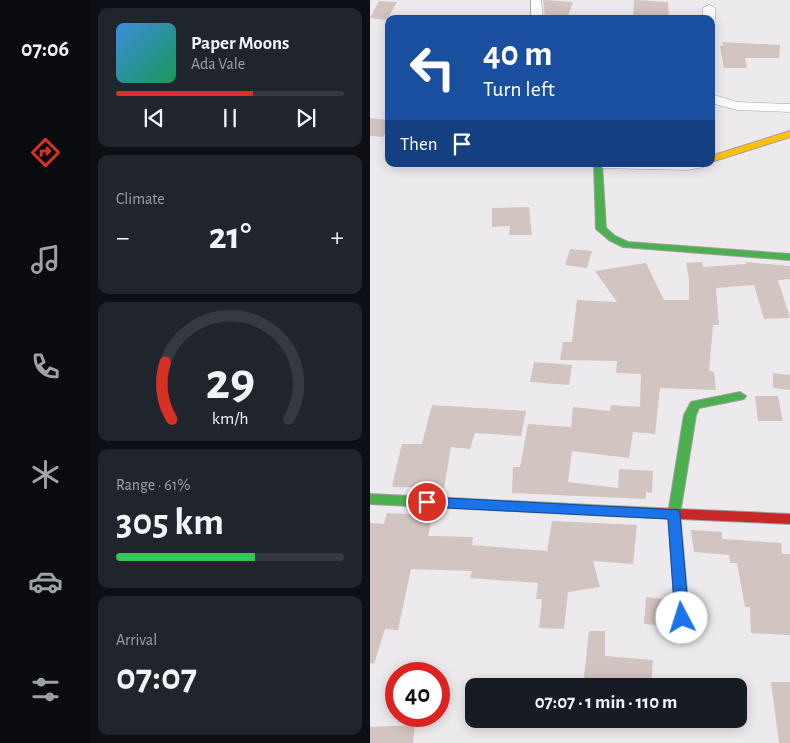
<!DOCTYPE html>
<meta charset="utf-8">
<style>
:root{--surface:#171b24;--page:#20242c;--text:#f1f3f6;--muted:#9ea1a6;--line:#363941;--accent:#d93025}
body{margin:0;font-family:"Alegreya Sans",sans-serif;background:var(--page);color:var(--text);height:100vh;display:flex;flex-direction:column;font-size:19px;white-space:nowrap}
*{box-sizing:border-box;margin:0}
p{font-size:16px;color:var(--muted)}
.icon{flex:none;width:28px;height:28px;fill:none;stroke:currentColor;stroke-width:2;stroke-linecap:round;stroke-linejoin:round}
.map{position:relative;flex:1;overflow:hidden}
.sheet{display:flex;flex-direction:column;gap:8px;padding:8px;background:#0d0f14;width:280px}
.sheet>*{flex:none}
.top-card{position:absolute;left:15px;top:15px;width:330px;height:152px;border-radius:10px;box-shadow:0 2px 12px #0003;background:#1a4fa0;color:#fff;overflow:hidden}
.speed{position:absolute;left:15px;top:662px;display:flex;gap:10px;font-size:25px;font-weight:700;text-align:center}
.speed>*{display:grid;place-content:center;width:65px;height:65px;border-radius:50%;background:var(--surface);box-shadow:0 2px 12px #0003;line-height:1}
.speed .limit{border:8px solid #d22;background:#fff;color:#111}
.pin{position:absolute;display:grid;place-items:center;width:42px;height:42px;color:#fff;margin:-21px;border:2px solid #fff;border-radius:50%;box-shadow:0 1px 5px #0007}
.me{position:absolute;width:55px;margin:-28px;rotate:355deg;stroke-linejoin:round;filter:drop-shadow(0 0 4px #0008)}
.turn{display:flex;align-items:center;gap:18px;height:105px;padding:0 15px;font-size:22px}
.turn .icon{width:65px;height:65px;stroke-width:2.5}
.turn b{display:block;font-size:35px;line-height:42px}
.then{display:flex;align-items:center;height:48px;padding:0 15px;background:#0003;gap:10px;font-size:19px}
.big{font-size:38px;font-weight:700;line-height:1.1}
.sheet .card{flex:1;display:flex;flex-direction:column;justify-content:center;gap:8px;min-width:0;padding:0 18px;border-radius:10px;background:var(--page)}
.sheet .dial{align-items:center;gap:0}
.dial svg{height:130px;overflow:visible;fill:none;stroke:var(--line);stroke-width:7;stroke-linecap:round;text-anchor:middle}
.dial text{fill:var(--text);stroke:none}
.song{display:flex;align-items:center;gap:15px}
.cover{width:60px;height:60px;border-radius:8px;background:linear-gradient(135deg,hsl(210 70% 55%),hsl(150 70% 35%))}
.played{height:5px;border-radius:2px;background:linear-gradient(90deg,var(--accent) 60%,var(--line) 60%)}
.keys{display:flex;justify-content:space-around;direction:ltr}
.heat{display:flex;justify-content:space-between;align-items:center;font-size:28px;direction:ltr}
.charge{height:8px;border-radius:4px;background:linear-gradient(90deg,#34c759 61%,var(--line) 0)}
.trip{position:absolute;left:95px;top:678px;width:282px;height:50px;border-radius:10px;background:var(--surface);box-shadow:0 2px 12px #0003;font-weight:700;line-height:50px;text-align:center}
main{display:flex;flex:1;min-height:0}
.dock{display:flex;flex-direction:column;width:90px;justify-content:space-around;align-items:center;background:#090b0e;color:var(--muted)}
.dock .icon{width:35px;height:35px}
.dock .on{color:var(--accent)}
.dock b{font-size:22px;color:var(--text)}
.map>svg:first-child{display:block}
.building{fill:#d2c4c0}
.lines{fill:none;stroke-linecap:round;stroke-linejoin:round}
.street-casing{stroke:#a3a1a3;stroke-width:1}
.fast-casing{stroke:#a3a1a3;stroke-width:2}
.slow-casing{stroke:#a3a1a3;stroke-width:2}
.jam-casing{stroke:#a3a1a3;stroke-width:2}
.street{fill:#fcfcfc;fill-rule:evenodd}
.fast{fill:#4caf50;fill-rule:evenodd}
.slow{fill:#ffc107;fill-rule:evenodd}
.jam{fill:#c62828;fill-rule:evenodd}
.route{fill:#1a73e8;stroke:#114b97}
</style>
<main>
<nav class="dock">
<b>07:06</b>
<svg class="icon on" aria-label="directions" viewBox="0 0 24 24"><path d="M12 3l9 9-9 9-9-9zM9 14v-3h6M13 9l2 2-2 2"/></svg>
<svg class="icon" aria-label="music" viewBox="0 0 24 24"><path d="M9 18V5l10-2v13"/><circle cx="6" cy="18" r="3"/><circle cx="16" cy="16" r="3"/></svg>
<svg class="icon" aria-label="phone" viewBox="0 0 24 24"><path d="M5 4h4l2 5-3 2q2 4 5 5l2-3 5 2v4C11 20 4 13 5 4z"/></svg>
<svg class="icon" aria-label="climate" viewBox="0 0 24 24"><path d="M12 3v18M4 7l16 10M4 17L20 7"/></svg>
<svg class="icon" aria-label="car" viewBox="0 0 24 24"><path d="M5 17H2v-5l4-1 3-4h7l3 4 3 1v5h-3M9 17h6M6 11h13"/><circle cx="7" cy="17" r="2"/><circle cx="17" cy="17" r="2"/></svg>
<svg class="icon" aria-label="filters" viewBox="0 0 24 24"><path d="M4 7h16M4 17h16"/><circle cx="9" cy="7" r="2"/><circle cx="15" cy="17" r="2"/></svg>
</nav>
<section class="sheet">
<div class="card">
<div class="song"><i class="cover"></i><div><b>Paper Moons</b><p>Ada Vale</p></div></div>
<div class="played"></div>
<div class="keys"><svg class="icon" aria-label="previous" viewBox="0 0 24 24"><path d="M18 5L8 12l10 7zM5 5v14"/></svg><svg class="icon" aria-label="pause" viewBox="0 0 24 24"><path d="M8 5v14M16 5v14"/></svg><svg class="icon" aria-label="next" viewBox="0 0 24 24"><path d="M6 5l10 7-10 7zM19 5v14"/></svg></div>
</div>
<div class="card"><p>Climate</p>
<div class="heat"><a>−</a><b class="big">21°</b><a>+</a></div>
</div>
<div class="card dial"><svg viewBox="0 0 100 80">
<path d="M14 69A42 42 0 1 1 86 69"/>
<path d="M14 69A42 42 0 0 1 10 34" stroke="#d93025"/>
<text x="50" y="56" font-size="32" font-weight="700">29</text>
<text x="50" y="72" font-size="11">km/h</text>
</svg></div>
<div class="card"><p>Range · 61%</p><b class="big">305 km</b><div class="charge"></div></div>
<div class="card"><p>Arrival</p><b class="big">07:07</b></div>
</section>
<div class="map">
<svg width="420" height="743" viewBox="0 0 420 743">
<rect width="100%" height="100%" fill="#edeaee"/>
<g class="building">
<polygon points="173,0 203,2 197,19 175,19"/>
<polygon points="264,0 298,2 299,19 263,19"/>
<polygon points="9,1 27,2 17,20 0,18"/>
<polygon points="352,42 410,45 409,58 375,58 377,68 354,68 350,46 353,46"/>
<polygon points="0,118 19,120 19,126 13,137 0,136"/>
<polygon points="159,207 162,235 139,235 140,226 122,227 122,208"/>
<polygon points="200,249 222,251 217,268 195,265"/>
<polygon points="332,262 333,267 376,264 375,262 420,266 420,279 408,280 420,318 394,319 384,285 346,288 349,325 343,325 339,371 344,372 346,390 290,388 285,434 263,432 259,458 202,451 198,482 248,488 249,469 283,471 282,493 276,492 276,499 142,493 143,467 150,467 158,424 201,427 203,407 240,411 241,405 270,407 271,374 246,373 247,361 190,360 193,342 202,342 207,300 247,302 225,271 276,263 294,300 319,300 319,278 316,263"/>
<polygon points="164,362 202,365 199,385 160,382"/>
<polygon points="403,373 420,375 420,390 403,388"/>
<polygon points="385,396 408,396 413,421 388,421"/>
<polygon points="62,405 156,411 151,436 105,433 100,449 81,447 74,488 24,487 22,486 32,444 52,444"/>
<polygon points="17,513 63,515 58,536 103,537 102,545 177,551 182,521 267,525 263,564 223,561 230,587 198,592 194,629 169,628 172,599 166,599 168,583 100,578 102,571 41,569 28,630 15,629 4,664 0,663 0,523 14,524"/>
<polygon points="321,530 352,532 352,539 411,543 412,554 420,554 420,635 381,633 380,607 375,607 367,563 360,563 359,555 324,552"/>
<polygon points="276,597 294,599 296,626 274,624"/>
<polygon points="219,631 235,631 235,656 283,660 281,686 213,686"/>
<polygon points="401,682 420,682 420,743 409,743"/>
<polygon points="45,725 43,743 0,743 0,727"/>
</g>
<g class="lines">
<defs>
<g id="street">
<polygon points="161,0 171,0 173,19 161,19"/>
<polygon points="339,5 345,8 345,19 341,22 341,19 333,19 333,8"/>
<polygon points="341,94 367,102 420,104 420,112 367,110 341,103"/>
<polygon points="221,164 336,164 334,167 318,170 228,168"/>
</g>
<g id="fast">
<polygon points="224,164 232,164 236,228 245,236 258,242 420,254 420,260 253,247 239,240 226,229"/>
<polygon points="370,392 376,396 374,399 329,408 326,415 310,514 321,635 319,639 314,641 309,639 307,635 298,514 314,415 321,402"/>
<polygon points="0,494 242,506 247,507 248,511 247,515 242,516 0,504"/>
</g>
<polygon id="slow" points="420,131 420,137 341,162 341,156"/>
<polygon id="jam" points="242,506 420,514 420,524 242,516 237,515 236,511 237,507"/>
</defs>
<use href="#street" class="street-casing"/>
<use href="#fast" class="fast-casing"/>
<use href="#slow" class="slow-casing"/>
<use href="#jam" class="jam-casing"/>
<use href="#street" class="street"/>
<use href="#fast" class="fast"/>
<use href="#slow" class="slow"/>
<use href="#jam" class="jam"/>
</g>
<polygon class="route" points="57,497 308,510 310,514 319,618 317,622 312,624 307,622 305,618 298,519 57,507 52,505 51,502 52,498"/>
</svg>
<div class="speed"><div class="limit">40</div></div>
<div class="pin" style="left:57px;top:502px;background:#d93025"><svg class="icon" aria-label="arrive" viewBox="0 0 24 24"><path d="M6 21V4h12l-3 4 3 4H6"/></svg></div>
<svg class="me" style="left:312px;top:618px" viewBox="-20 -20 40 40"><circle r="19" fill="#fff"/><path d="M0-13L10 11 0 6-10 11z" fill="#1a73e8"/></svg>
<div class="trip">07:07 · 1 min · 110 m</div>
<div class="top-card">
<div class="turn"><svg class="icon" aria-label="left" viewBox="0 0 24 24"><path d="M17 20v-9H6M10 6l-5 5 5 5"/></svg><div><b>40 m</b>Turn left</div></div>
<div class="then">Then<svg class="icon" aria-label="arrive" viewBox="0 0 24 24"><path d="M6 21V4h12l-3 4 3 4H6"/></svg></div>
</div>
</div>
</main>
